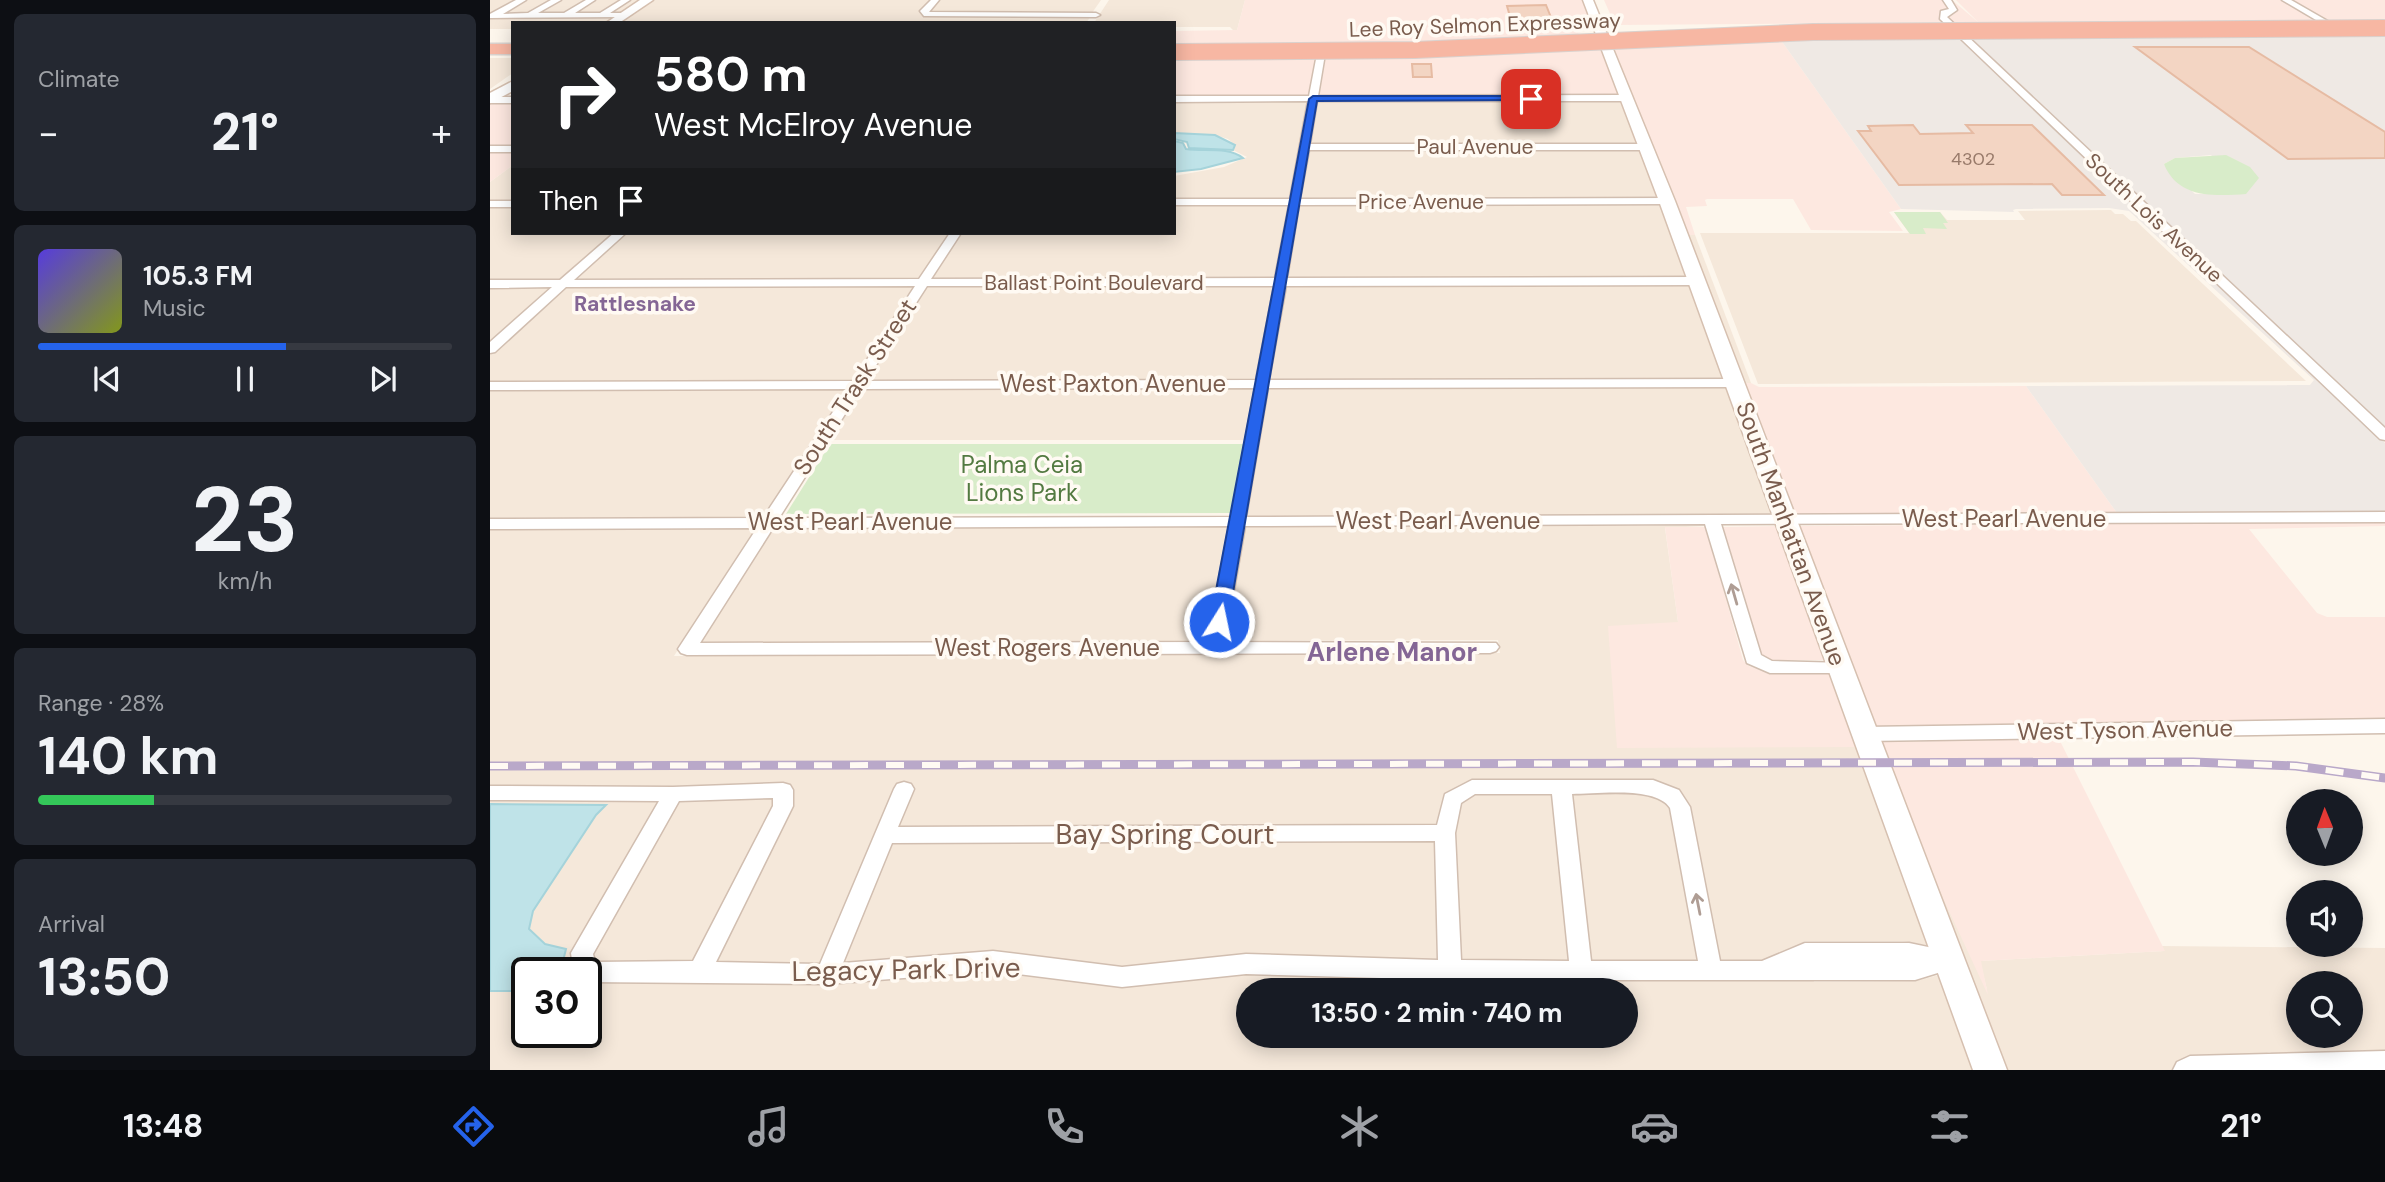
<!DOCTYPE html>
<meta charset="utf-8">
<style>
:root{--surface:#171b24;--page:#242831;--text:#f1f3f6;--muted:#9ea1a6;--line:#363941;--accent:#2563eb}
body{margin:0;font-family:"DM Sans",sans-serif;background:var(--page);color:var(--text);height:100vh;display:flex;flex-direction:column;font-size:26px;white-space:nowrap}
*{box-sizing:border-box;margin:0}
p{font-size:23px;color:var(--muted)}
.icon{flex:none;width:38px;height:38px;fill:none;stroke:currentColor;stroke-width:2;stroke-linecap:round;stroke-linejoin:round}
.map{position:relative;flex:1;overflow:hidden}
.drawer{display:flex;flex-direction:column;gap:14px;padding:14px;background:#0d0f14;width:490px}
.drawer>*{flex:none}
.top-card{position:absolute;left:21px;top:21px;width:665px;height:214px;border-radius:0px;box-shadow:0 4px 18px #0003;background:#202124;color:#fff;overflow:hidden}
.needle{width:46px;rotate:359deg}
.tools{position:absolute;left:1796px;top:789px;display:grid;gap:14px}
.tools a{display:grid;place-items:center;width:77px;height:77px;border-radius:50%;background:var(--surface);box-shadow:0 4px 18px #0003;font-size:35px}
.speed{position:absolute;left:21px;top:957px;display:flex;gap:14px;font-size:35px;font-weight:700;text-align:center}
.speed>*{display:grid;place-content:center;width:91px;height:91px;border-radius:50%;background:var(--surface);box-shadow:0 4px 18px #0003;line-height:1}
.speed .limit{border:4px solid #111;border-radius:10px;background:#fff;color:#111}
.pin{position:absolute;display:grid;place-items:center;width:60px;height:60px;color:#fff;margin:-30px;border-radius:14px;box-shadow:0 4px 10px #0006}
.me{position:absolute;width:77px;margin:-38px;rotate:10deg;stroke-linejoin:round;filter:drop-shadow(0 0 5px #0008)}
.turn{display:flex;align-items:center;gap:24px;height:147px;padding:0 28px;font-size:32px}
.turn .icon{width:91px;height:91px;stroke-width:2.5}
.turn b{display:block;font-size:49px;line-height:60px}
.then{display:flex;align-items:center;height:66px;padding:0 28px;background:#0003;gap:14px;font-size:26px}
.big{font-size:52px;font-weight:700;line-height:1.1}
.drawer .tile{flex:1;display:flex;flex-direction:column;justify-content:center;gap:10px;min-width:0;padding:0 24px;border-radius:10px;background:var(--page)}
.drawer .dial{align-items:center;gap:0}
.dial b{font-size:91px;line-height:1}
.song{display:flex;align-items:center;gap:21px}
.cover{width:84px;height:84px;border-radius:10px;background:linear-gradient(135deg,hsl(250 70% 55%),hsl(70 70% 35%))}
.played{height:7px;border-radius:4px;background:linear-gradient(90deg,var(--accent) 60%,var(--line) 60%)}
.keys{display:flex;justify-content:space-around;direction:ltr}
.heat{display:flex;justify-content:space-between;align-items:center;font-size:38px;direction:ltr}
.charge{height:10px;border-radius:5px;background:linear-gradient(90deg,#34c759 28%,var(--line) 0)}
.trip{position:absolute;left:746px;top:978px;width:402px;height:70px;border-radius:35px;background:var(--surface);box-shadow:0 4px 18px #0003;font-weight:700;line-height:70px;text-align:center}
.dock{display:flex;height:112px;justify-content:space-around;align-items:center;background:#090b0e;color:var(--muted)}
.dock .icon{width:49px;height:49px}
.dock .current{color:var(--accent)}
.dock b{font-size:32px;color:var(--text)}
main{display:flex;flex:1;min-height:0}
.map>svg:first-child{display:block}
.residential{fill:#f5e8da;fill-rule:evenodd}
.commercial{fill:#fde8e0}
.industrial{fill:#efe9e4;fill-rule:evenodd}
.green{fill:#d8ecc9}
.water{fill:#bfe3e8;stroke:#a5d3da;stroke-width:2}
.building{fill:#f3d5c3;stroke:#e6bba3;stroke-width:2}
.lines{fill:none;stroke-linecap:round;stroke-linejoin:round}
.street-casing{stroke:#d1beb0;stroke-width:3}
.secondary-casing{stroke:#d6c0b0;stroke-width:3}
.highway-casing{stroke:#dad1cd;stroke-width:3}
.street{fill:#fff;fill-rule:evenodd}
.secondary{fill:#fff;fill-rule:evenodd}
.highway{fill:#f7b7a3;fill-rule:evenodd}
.rail-casing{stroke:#b9a8c9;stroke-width:9}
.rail{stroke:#fffaf3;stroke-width:6;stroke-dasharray:18;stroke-linecap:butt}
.highway-bridge-casing{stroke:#dad1cd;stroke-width:18;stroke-linecap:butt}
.highway-bridge{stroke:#f7b7a3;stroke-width:16}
.oneway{stroke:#af9d94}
.route{fill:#2563eb;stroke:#184099;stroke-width:2}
.labels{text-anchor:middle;stroke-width:7;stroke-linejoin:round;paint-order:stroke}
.far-number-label{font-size:18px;fill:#987a6a}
.far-street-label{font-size:21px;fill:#7a5c4d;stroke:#fffaf3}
.far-neighbourhood-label{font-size:21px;font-weight:bold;fill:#846695;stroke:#fffaf3}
.street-label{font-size:24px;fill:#7a5c4d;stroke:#fffaf3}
.park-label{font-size:24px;fill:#537a41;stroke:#fffaf3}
.neighbourhood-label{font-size:26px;font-weight:bold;fill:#846695;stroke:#fffaf3}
.near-street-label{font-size:28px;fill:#7a5c4d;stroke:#fffaf3}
</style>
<main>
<section class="drawer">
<div class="tile"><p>Climate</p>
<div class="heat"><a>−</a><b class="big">21°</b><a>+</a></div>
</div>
<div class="tile">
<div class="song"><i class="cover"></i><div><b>105.3 FM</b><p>Music</p></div></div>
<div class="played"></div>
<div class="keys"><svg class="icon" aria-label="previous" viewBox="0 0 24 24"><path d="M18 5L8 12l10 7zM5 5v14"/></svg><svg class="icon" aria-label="pause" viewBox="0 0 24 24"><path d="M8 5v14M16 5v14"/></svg><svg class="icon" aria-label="next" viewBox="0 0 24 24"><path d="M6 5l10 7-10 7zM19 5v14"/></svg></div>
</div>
<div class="tile dial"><b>23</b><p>km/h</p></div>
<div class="tile"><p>Range · 28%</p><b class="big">140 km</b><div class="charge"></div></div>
<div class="tile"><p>Arrival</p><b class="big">13:50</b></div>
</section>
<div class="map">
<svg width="1895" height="1070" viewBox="0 0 1895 1070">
<rect width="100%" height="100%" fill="#fdf6ec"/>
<g class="residential">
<polygon points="0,0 154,0 117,22 23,23 23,29 0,29"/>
<polygon points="162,0 441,0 430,11 435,16 601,16 596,23 126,22"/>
<polygon points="449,0 611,0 602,13 441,13 439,11"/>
<polygon points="619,0 755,0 747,30 743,30 740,27 684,27 684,23 604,23"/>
<polygon points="0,58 23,58 23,73 0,89"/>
<polygon points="818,100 800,200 684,200 684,176 734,167 757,157 743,150 745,145 738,139 725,135 684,133 684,101"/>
<polygon points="828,100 1131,101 1149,145 820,145"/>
<polygon points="1150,149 1171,199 811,200 819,150"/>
<polygon points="23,165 23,201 0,201 0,182"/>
<polygon points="1173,204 1200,278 797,279 810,205"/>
<polygon points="684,205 799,205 785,279 440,280 470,233 684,233"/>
<polygon points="0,206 23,206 23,233 124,233 70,281 0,281"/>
<polygon points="1621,210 1625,214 1633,214 1641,221 1646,221 1816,381 1268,384 1210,233 1419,233 1404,212 1450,212 1457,220 1535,220 1528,211"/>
<polygon points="136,233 459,233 428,280 82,281"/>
<polygon points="1196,235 1205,235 1261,383 1252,383"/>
<polygon points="1202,284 1237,379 780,380 796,285"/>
<polygon points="783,285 766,380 376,381 436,286"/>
<polygon points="63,287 0,343 0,288"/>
<polygon points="75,287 424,287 362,381 0,382 0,355"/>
<polygon points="1240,387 1286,515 756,516 778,388"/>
<polygon points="764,388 754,440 338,440 371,389"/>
<polygon points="356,389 273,517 0,518 0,390"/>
<path d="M755,526h461l-41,2 13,94 182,125 72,199 -29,-5h-99l10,41 103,-1 25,-7 36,96h-1488v-79h37v41h59v-59h-26l3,-7 -34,-37 4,-18 63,-97 9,-8 -115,-2v-275l266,-1 -82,128 826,-3 -2,-13 -273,1zM758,990h378v46h-378z"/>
<polygon points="738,527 717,641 211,642 283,528"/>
<path d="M1421,829l76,161 -7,-29 184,-10 -2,-5 223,2v107l-113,-1 -2,-2 -63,18h-204zM1808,984h52v52h-52z"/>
</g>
<g class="commercial">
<polygon points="755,0 1094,0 1105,29 1094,30 1086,35 947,43 684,46 684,31 747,30"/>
<polygon points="1114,0 1462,0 1488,22 1125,25"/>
<polygon points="1466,0 1792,0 1834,23 1490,24"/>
<polygon points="1800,0 1895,0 1895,23 1842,23"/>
<polygon points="1288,36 1411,209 1399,212 1413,231 1321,230 1303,199 1217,199 1215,200 1217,206 1196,207 1205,235 1196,235 1120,48"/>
<polygon points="1091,48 1112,49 1129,97 828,97 835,56"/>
<polygon points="684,56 827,56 819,97 684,97"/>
<rect x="0" y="102" width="23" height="45"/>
<polygon points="0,151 23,151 23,165 0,182"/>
<polygon points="1252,383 1261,383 1269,387 1536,386 1627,513 1303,515"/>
<polygon points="1895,522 1895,526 1759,529 1827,613 1837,617 1895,617 1895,718 1382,726 1307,526"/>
<polygon points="1290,526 1338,660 1280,660 1271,656 1233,527"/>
<polygon points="1175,527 1216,527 1253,660 1259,666 1281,674 1344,674 1370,747 1127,748 1118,626 1188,622"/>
<polygon points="1569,739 1675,951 1491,961 1498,995 1421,829 1388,742"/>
</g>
<g class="industrial">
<path d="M1895,34v395l-420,-394zM1721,155l35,39h-51l-31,-30 11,-6z"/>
<polygon points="1467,35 1895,443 1895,512 1627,513 1536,386 1820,385 1824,380 1639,211 1619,208 1526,209 1523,210 1524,212 1411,209 1288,36"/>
</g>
<g class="green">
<path d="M1736,155l24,12 9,11 -13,16c-31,2 -68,5 -82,-30l11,-6z"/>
<polygon points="1404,212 1450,212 1458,223 1453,223 1457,229 1433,228 1436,234 1420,234"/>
<polygon points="340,444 754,444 740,513 296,514"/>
</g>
<g class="water">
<polygon points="684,133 725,135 745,145 743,150 699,148 697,142 684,139"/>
<path d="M684,141l9,2 3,6c17,3 42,-3 57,9l-42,11 -27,3z"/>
<polygon points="0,804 116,805 106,815 43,911 39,929 55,944 76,949 70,973 37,973 37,991 0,991"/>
</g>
<g class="building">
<polygon points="1056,5 1062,20 1021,20 1017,6"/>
<polygon points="1645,47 1759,47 1895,132 1895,158 1798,159"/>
<polygon points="922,64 941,64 942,77 923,77"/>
<polygon points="1423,125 1430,134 1483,133 1476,125 1542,125 1614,195 1572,195 1562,184 1409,185 1368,131 1381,131 1378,126"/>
</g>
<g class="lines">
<defs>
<g id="street">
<polygon points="26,0 36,0 13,14 38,13 61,0 71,0 48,13 74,13 96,0 105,0 85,13 110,13 131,0 140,0 120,13 136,13 133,17 0,18 0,14"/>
<polygon points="441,0 449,0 439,12 606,13 610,15 606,17 434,16 430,11"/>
<polygon points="1453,0 1461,0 1467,10 1457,17 1895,428 1895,440 1890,439 1450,19 1451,11 1459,9"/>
<polygon points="1792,0 1801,0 1855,31 1848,33"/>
<path d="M831,52l4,2 -7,42 307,-1 4,3 -4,3h-308l-7,43h335l5,3 -5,3h-336l-9,49 367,-1 5,3 -5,3 -368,1 -12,73 410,-1 6,4 -6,4 -411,1 -17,94 466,-1 7,4 -7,4 -467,1 -22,129 1139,-5v10l-664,2 40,131 11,6 74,2 3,4 -3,4 -6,2h-70l-23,-10 -42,-139 -460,2 -20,116 271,1 3,4 -3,4 -6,2 -803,2 -6,-2 -3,-4 79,-121 -267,1v-10l273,-1 85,-129 -358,1v-8l363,-1 62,-95 -349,1 -71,65 -5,1v-11l62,-55 -62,1v-8h70l54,-47h12l-52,47 345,-1 31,-46h11l-30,46 344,-1 14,-73h-115v-6h116l18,-98 -134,1v-6h135l8,-42zM437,286h347l-18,94 -390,1zM765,388l-24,129 -452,1 82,-129zM739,526l-22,116 -507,1 73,-115z"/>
<rect x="0" y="97" width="23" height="6"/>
<rect x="0" y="146" width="23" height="6"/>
<rect x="0" y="201" width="23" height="6"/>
<polygon points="1895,719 1895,733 1375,741 1368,739 1366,734 1368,729 1375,727"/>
<path d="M982,780h181l26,10 11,17 30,154h42l43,-18h104l48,10 3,7 -3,7 -42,13h-465l-204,-6 -124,13 -129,-16 -166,13 -241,-2v-9h-12l-3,-20 88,-152 -169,-1v-14l183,1 110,-4 7,2 3,5v16l-77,156 104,2 74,-175 3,-5 7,-2 7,2 3,5 -16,38 539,-2 8,-31zM985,794h77l17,167 -108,-1 -6,-127 6,-30zM1082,794c25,0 84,-8 98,14l28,153h-107zM283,798v8l-80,155 -98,1 -2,-8 86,-153zM945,841l3,119 -192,-6 -124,13 -129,-16 -150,12 49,-120z"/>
<polygon points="1895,1051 1895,1070 1683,1070 1687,1062 1700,1056"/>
</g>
<g id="secondary">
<polygon points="150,0 163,0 129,23 116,23"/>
<polygon points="1093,0 1103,0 1185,201 1517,1070 1483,1070 1169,201"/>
<polygon points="23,81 23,91 0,103 0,93"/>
</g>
<rect id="highway" x="0" y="44" width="23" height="10"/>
</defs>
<use href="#street" class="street-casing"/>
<use href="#secondary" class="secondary-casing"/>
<use href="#highway" class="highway-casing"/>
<use href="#street" class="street"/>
<use href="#secondary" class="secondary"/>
<use href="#highway" class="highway"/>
<defs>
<polyline id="rail" points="0,766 1703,762 1806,766 1895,778"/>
</defs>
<use href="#rail" class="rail-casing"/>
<use href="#rail" class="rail"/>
<defs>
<polyline id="highway-bridge" points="684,52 925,50 1323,32 1895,28"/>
</defs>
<use href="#highway-bridge" class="highway-bridge-casing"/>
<use href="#highway-bridge" class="highway-bridge"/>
</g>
<defs><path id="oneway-shaft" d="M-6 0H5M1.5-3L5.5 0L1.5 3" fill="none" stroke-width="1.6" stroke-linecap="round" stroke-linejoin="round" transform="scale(1.75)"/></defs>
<g class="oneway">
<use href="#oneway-shaft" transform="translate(1244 594) rotate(-106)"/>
<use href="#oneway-shaft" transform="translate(1208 904) rotate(-101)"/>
</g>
<polygon class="route" points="1041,96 1044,97 1044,100 827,101 738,622 729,628 723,626 720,622 819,99 823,96"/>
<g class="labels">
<g class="far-number-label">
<text x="1483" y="165">4302</text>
</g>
<g class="far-street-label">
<text transform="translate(995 25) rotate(-2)" y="7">Lee Roy Selmon Expressway</text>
<text x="985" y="154">Paul Avenue</text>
<text x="931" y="209">Price Avenue</text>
<text transform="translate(1664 218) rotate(43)" y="7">South Lois Avenue</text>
<text x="604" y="290">Ballast Point Boulevard</text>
</g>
<g class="far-neighbourhood-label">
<text x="145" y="311">Rattlesnake</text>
</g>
<g class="street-label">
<text x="623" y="392">West Paxton Avenue</text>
<text transform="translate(365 387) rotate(-57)" y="8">South Trask Street</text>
<text x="1514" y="527">West Pearl Avenue</text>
<text x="948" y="529">West Pearl Avenue</text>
<text x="360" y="530">West Pearl Avenue</text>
<text transform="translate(1301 534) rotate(70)" y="8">South Manhattan Avenue</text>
<text x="557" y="656">West Rogers Avenue</text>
<text transform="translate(1635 730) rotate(-1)" y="8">West Tyson Avenue</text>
</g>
<g class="park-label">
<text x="532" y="473">Palma Ceia<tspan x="532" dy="28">Lions Park</tspan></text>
</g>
<g class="neighbourhood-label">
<text x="902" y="661">Arlene Manor</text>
</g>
<g class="near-street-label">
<text x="675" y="844">Bay Spring Court</text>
<text transform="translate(416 969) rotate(-1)" y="10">Legacy Park Drive</text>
</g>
</g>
</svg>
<div class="tools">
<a><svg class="needle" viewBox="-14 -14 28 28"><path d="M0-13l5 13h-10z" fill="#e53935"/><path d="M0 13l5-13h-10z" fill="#9ea1a6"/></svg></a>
<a><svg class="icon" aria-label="sound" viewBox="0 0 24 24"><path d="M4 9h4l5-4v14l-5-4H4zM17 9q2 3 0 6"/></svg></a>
<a><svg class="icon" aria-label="search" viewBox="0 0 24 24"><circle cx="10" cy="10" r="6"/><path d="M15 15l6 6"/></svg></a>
</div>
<div class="speed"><div class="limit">30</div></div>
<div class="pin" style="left:1041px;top:99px;background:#d93025"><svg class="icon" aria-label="arrive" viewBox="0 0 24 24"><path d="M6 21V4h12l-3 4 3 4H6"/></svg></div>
<svg class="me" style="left:729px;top:622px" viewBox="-20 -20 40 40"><circle r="17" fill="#2563eb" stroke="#fff" stroke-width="3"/><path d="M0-11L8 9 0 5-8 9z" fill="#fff"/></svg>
<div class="trip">13:50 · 2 min · 740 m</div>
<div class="top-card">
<div class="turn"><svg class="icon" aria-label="right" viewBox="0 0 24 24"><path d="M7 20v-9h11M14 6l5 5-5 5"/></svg><div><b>580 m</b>West McElroy Avenue</div></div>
<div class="then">Then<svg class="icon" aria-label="arrive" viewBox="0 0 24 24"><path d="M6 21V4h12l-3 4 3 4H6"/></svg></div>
</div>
</div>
</main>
<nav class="dock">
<b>13:48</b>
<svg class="icon current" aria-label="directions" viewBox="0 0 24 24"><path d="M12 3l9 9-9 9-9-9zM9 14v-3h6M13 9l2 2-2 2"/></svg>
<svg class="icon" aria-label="music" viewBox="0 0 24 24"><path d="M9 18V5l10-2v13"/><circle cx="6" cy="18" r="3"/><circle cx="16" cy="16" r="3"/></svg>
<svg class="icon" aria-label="phone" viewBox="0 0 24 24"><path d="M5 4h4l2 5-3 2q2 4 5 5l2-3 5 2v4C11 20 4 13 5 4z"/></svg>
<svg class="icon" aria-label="climate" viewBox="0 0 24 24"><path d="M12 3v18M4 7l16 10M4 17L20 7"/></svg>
<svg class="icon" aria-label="car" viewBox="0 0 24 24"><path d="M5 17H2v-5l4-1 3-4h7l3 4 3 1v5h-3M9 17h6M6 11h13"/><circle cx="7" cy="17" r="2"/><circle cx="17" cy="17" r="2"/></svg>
<svg class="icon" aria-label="filters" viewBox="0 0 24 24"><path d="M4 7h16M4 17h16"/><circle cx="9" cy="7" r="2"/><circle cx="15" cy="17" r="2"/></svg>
<b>21°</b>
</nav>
